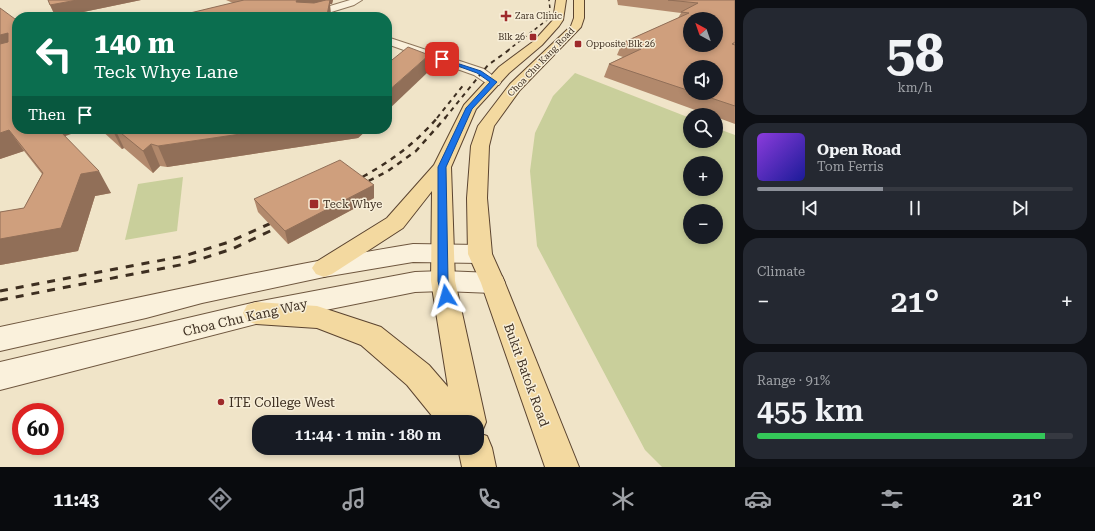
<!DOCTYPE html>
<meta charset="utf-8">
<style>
:root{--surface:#171b24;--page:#242831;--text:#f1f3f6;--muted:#9ea1a6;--line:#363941;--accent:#8c9099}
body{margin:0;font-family:"Roboto Serif",serif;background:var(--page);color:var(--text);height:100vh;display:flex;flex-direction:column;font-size:15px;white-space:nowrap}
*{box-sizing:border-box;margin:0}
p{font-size:13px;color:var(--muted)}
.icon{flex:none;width:22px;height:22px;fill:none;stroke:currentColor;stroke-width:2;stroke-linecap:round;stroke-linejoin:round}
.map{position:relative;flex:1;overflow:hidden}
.drawer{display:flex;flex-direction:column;gap:8px;padding:8px;background:#0d0f14;width:360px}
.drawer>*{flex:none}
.hud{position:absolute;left:12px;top:12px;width:380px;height:122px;border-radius:16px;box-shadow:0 2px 6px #0003;background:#0b6e4f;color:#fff;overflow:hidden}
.needle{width:26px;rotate:320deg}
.controls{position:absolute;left:683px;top:12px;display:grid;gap:8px}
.controls a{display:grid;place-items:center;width:40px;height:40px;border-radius:50%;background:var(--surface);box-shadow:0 2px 6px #0003;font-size:20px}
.speed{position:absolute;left:12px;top:403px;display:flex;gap:8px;font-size:20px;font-weight:700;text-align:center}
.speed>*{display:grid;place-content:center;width:52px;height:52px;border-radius:50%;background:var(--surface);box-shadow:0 2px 6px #0003;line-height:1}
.speed .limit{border:6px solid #d22;background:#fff;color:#111}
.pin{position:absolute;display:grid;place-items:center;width:34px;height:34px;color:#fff;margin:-17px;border-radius:8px;box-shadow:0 2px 6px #0006}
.me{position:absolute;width:44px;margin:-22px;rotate:352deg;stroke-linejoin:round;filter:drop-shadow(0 0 3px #0008)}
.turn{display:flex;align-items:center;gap:14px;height:84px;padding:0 16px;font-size:18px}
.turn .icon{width:52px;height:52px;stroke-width:2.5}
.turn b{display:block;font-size:28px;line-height:34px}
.then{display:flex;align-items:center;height:38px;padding:0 16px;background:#0003;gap:8px;font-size:15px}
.big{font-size:30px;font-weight:600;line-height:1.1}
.drawer .card{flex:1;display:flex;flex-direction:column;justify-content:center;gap:6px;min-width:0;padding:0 14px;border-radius:16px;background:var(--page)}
.drawer .dial{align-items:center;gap:0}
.dial b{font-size:52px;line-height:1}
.song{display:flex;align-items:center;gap:12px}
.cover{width:48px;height:48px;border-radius:6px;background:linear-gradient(135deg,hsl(270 70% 55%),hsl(240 70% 35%))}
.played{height:4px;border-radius:2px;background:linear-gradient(90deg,var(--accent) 40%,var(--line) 40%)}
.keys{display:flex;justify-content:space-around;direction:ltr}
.heat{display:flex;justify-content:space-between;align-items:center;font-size:22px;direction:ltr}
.charge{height:6px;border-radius:3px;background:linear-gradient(90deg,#34c759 91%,var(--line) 0)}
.trip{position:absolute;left:252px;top:415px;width:232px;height:40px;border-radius:16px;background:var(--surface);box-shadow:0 2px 6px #0003;font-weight:600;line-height:40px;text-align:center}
.tab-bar{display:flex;height:64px;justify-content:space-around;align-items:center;background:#090b0e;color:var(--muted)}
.tab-bar .icon{width:28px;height:28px}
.tab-bar .on{color:var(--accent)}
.tab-bar b{font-size:18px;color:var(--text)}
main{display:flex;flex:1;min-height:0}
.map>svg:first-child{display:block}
.green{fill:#c9cf9b;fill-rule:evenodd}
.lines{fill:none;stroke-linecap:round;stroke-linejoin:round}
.minor-casing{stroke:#8d765c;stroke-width:2}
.secondary-casing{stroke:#6f573f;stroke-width:2}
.primary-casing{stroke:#5b4430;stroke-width:2}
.minor{fill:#faf1dc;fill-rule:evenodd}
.secondary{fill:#faf1dc;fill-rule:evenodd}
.primary{fill:#f3d9a0;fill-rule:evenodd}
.rail-far3{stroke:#3d2e20;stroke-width:1.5;stroke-dasharray:3.5 3.5;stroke-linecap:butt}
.rail-far2{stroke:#3d2e20;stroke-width:2;stroke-dasharray:4.5 4.5;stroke-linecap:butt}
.rail-far1{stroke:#3d2e20;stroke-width:2.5;stroke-dasharray:5.5 5.5;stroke-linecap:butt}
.rail{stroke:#3d2e20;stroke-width:3;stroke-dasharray:8 8;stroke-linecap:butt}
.wall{fill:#b2896c;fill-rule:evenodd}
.shaded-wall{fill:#916f58}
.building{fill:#cf9f7d;stroke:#916f58;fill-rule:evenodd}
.route{fill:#1a73e8;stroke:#114b97}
.poi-dot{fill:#9e2a2b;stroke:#f7eed8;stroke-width:1.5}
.labels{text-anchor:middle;stroke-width:3;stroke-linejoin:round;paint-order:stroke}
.far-poi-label{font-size:9px;fill:#3d2e20;stroke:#f7eed8;text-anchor:start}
.far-street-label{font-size:9px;fill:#3d2e20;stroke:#f7eed8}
.poi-label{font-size:11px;fill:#3d2e20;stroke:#f7eed8;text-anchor:start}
.near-street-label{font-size:13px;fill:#3d2e20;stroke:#f7eed8}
.near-poi-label{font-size:13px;fill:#3d2e20;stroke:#f7eed8;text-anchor:start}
</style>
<main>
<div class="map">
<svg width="735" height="467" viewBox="0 0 735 467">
<rect width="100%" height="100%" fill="#f0e4c8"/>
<g class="green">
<path d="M575,73l115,45v23h26v-13l19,7v332h-73l-17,-17 -108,-204 -7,-75 5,-38 18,-37zM690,163h26v26h-26zM690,211h26v26h-26z"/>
<polygon points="183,177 177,231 125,240 138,184"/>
</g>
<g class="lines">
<defs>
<g id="minor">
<polygon points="350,0 362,0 354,5 315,17 299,17 300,15"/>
<polygon points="387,37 484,69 501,82 499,85 489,85 474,75 387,44"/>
</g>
<g id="secondary">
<path d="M413,244l67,1 8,3 4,6 -4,6 -8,3 -67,-1 -89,15 -122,26 -56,15 -146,33v-24c138,-29 274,-60 413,-83z"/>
<polygon points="443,271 493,273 502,276 505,283 502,290 493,293 443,291 415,292 256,324 0,390 0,362 256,302 415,272"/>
</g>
<g id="primary">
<polygon points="556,0 566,0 563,20 559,26 542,45 509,73 476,109 451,167 455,281 486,422 481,434 487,436 492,448 496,467 462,467 458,448 477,448 477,422 437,422 407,385 361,345 317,328 256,324 247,321 243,313 247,305 256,302 317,306 381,327 429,365 448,387 431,281 432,191 403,228 332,274 324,277 316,274 312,268 316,262 387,218 434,165 464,105 499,67 534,41 553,20"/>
<polygon points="574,0 584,0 584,18 581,27 520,90 494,126 489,146 487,198 492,254 505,283 579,467 545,467 481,283 468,254 467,198 471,146 478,126 510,84 571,26 574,18"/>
</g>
</defs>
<use href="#minor" class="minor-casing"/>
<use href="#secondary" class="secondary-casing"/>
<use href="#primary" class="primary-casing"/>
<use href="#minor" class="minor"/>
<use href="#secondary" class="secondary"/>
<use href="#primary" class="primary"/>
<polyline class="rail-far3" points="507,51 547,20 550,9 549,0"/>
<g class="rail-far2">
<polyline points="437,118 465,83"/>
<polyline points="445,118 488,65 509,50"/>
</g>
<g class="rail-far1">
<path d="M353,182c34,-18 59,-35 85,-65"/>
<polyline points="359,186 388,171 416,151 446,117"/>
</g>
<g class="rail">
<polyline points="0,291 184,256 229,242 280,219"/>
<polyline points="0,300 185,264 232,249 285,224"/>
</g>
</g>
<g class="wall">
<polygon points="48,0 141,0 74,14 190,13 233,3 226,0 333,0 332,4 330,4 330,16 54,14"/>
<path d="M617,0h118v124l-19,-7v-2h-7l-105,-38 5,-13 14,-7 -6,-2 5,-12 56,-25 3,-5 -63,-8zM690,67l26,26h-26z"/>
<polygon points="0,8 65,136 111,193 95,196 78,251 0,265 0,212 24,208 42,174 24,151 0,159"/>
<polygon points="100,129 368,129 358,138 167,167 160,166 153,173 124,148 122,149"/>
<polygon points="374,185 374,198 288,244 258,212 254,199"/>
</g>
<g class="shaded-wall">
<polygon points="77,0 141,0 59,17 56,17 50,5"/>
<polygon points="297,0 333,0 332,4 330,4 331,14 330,17 296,2"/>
<polygon points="8,33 17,48 0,55 0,35"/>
<polygon points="429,55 427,73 387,111 387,92"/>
<polygon points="54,129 85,129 60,138"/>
<polygon points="112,129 115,129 124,148 122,149"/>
<polygon points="275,129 368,129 358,138 167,167 158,146"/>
<polygon points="9,130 24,151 0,159 0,133"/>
<polygon points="151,144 160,166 153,173 143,151"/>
<polygon points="99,171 111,193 95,196 78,251 0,265 0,239 81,174"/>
<polygon points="374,185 374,198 288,244 285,231"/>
</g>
<g class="building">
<polygon points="48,0 77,0 50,5"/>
<polygon points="244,0 297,0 296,2 314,3 326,0 330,0 327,15 333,17 30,17 58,14 190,13"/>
<path d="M668,0h67v42l-3,2 3,1v61l-39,-13h20v-26h-26v24l-81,-27 32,-15 -19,-6 67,-30 -8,-1 17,-9zM690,19h26v26h-26z"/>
<polygon points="0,8 15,19 17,18 17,129 58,129 99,171 81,174 61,228 0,239 0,212 24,208 43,173 9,130 0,133 0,44 8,42 8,33 0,35"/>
<polygon points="408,47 429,55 387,92 387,64"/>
<polygon points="116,129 275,129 158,146 151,144 143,151"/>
<polygon points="340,160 374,185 285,231 254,199"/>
</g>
<polygon class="route" points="441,58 481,71 497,82 472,109 446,167 448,281 451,296 450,299 446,301 442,299 438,281 438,167 466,108 490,82 477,73 441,60"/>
<g class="poi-dot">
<path d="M504 10h4v4h4v4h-4v4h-4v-4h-4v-4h4z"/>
<rect x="529" y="33" width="8" height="8" rx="2"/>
<rect x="574" y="40" width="8" height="8" rx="2"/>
<rect x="309" y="199" width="10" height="10" rx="2"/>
<circle cx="221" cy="402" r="4"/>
</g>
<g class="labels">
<g class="far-poi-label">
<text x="515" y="19">Zara Clinic</text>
<text x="525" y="40" text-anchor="end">Blk 26</text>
<text x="586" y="47">Opposite Blk 26</text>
</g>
<g class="far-street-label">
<text transform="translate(541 62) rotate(-46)" y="3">Choa Chu Kang Road</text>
</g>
<g class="poi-label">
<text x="323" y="208">Teck Whye</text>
</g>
<g class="near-street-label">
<text transform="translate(245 317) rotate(-13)" y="5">Choa Chu Kang Way</text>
<text transform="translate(527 375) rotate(70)" y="5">Bukit Batok Road</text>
</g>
<g class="near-poi-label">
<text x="229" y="407">ITE College West</text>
</g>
</g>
</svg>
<div class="controls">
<a><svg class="needle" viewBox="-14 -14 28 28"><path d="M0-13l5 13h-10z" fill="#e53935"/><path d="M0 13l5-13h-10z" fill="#9ea1a6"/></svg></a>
<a><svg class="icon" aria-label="sound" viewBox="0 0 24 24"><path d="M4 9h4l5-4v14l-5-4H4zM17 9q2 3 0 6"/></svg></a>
<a><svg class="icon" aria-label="search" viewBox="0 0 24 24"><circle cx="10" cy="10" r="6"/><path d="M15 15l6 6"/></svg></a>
<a>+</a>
<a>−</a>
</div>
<div class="speed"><div class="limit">60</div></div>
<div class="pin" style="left:442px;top:59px;background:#d93025"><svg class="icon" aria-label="arrive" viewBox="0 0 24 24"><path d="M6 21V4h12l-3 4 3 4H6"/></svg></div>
<svg class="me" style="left:446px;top:296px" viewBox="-20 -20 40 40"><path d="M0-17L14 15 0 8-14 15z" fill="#1a73e8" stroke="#fff" stroke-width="4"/></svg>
<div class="trip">11:44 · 1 min · 180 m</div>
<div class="hud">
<div class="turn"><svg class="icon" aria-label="left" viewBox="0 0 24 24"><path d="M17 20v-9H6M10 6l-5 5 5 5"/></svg><div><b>140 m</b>Teck Whye Lane</div></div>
<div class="then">Then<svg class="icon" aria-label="arrive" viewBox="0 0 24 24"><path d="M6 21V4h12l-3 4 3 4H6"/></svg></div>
</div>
</div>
<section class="drawer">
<div class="card dial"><b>58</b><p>km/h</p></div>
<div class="card">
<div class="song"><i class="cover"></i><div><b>Open Road</b><p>Tom Ferris</p></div></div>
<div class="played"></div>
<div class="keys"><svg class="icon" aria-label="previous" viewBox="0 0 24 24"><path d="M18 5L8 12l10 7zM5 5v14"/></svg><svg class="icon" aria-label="pause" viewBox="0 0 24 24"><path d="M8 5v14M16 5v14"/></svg><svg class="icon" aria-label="next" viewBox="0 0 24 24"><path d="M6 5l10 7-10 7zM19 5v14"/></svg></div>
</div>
<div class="card"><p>Climate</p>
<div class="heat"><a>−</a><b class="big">21°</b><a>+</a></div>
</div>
<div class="card"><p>Range · 91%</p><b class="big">455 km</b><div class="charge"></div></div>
</section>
</main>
<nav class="tab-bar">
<b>11:43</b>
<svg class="icon on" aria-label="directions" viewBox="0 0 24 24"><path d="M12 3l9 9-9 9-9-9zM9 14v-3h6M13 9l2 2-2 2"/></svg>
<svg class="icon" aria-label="music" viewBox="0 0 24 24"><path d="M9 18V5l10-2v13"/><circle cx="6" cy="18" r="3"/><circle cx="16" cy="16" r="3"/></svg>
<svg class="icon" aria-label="phone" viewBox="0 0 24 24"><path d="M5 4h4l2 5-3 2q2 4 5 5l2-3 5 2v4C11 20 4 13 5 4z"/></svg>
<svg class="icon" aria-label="climate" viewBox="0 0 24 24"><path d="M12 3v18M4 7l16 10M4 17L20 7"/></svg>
<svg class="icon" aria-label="car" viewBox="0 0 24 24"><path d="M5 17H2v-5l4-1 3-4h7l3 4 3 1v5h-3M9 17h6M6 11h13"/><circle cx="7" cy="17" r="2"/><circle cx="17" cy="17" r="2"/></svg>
<svg class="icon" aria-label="filters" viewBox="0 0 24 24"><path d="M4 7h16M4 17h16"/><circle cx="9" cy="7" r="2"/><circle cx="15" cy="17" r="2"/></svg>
<b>21°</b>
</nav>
